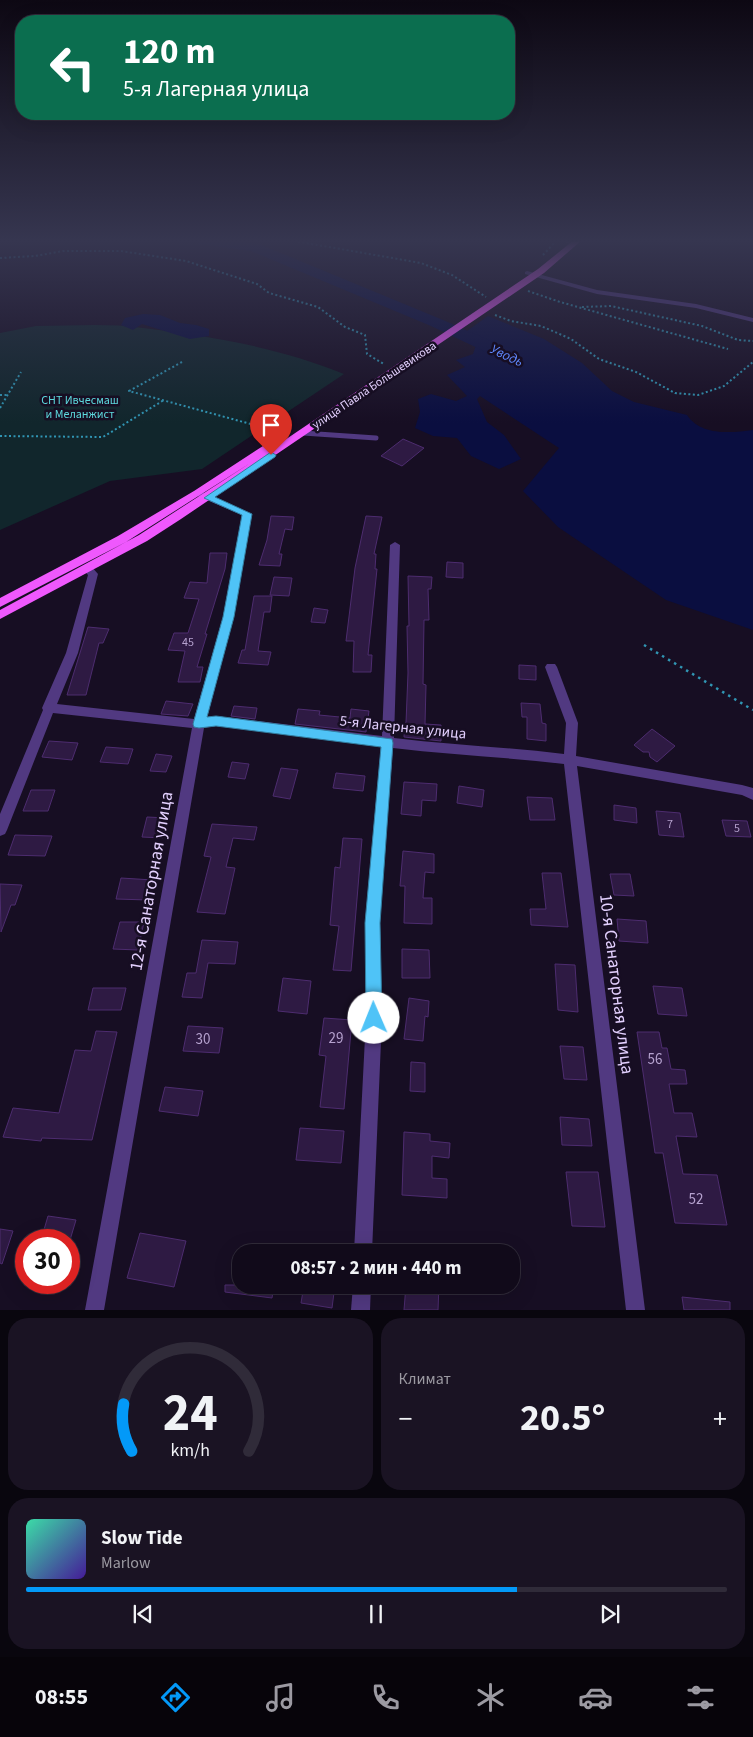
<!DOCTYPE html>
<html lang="ru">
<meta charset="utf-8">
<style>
:root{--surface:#110a1a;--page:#1a1323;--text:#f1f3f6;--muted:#9c9aa2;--line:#302b39;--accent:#0399f8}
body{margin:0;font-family:"Source Sans 3",sans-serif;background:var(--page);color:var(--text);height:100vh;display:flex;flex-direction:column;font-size:19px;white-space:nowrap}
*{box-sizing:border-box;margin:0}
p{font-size:16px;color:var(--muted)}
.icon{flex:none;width:28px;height:28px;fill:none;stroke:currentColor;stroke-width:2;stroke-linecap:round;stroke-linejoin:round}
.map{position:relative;height:1310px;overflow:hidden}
.sheet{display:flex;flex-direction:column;gap:8px;padding:8px;background:#09060e;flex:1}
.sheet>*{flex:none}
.banner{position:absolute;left:15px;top:15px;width:500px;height:105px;border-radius:20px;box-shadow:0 5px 20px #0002,0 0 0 1px var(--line);background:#0b6e4f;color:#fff;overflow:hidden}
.speed{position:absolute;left:15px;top:1229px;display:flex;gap:10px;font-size:25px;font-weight:700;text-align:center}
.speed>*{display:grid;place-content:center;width:65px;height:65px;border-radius:50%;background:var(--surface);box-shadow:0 5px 20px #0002,0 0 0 1px var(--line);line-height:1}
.speed .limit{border:8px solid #d22;background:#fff;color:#111}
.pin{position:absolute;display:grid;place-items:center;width:42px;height:42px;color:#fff;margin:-51px -21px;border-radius:50% 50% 50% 0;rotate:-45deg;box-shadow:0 0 5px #0007}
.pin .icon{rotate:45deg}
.me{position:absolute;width:55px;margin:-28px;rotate:359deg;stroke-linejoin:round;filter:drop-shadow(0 0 4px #0008)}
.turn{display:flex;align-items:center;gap:18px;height:105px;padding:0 25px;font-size:22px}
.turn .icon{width:65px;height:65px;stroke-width:2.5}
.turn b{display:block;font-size:35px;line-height:42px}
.big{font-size:38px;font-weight:700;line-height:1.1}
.sheet .card{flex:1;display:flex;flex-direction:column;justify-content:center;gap:8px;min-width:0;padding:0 18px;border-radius:20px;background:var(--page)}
.sheet .dial{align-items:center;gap:0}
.dial svg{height:130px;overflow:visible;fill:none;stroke:var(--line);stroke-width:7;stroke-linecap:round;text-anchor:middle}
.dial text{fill:var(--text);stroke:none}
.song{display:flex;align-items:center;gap:15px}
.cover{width:60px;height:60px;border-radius:8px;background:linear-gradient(135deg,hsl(160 70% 55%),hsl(260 70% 35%))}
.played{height:5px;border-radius:2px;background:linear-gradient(90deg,var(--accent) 70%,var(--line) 70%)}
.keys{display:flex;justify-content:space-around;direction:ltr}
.heat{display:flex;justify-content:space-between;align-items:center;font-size:28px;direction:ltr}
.sheet .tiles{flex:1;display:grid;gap:8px;grid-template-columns:1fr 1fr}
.card:last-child{grid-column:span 2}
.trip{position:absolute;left:232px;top:1244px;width:288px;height:50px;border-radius:20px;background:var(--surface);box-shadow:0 5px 20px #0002,0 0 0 1px var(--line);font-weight:700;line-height:50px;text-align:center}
.tabs{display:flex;height:80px;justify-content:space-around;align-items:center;background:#07040a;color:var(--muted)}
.tabs .icon{width:35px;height:35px}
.tabs .selected{color:var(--accent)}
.tabs b{font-size:22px;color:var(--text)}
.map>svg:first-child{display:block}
.green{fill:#11262c}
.water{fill:#0a0e40}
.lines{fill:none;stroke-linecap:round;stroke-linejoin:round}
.river{fill:#0a0e40;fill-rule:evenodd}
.building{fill:#2e1a43;stroke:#4d2c6f}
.path-far1{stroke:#3095b3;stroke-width:2;stroke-dasharray:2 2.5;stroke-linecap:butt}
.path{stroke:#3095b3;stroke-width:2.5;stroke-dasharray:2.5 4.5;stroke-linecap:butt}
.service-far1{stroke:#513981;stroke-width:4}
.service{stroke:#513981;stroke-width:5}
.minor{fill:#513981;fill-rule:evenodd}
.primary{fill:#ef58fd;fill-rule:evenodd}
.route{fill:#4fc3f7;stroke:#337fa1}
.labels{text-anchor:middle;stroke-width:5;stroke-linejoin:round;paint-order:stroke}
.far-street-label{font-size:12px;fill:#e3d0fe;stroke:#170e23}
.far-park-label{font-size:12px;fill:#5dd9de;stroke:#170e23}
.number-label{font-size:12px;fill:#b6a2cf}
.far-water-label{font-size:14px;font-style:italic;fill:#5f87fd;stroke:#170e23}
.street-label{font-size:15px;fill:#e3d0fe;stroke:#170e23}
.near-number-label{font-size:15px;fill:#b6a2cf}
.near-street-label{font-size:18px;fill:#e3d0fe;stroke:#170e23}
</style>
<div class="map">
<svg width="753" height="1310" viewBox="0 0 753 1310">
<rect width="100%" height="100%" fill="#170e23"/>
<path class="green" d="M36,326c35,0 72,-3 107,2 68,8 138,20 201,46l-142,95 -92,12 -110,49v-197z"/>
<g class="water">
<polygon points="143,314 160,315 180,323 196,325 209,329 209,336 190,339 142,324 133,330 121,325 125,318"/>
<path d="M488,316l56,23 38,24 30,28 22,11 53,13c14,21 44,18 66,15v200l-87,-30 -108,-73 -35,-36 36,-43 -79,-52 -3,3 10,23 17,13 17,24 -22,10 -28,-13 -14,-18 -24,-2 -18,-8 5,-16 -2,-13 13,-5 25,7 11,-5 -20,-21 18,-8 -9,-7 17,-6 3,-9 -16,-9z"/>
</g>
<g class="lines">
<polygon class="river" points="192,240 230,240 259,244 443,320 500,345 502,349 500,353 488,353 431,326 251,251 199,244"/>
</g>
<g class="building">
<polygon points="403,439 424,448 402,466 381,456"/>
<polygon points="271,516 294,517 292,530 285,529 279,554 282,554 280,566 259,565 267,540"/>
<polygon points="366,516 382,517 374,554 376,554 375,569 377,569 368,655 372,655 371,672 353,672 354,641 346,641 355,568"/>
<polygon points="210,553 227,553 225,569 205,634 207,634 197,667 203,667 200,682 178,682 185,651 168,650 174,633 188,633 199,599 184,598 190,582 207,583"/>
<polygon points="447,562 463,563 463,578 446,577"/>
<polygon points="408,576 432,577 431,589 428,589 429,620 424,620 423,684 426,685 425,724 441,725 441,741 404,737 405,723 406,723 408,673 407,626 409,626"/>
<polygon points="274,577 292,578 289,596 270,595"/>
<polygon points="254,596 272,596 270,612 264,612 258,651 271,652 268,665 238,663 242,650 245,650"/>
<polygon points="314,608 328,610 325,623 311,622"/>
<polygon points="88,627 109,629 103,643 99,643 86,695 67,695"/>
<polygon points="519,665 536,666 536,680 519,679"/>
<polygon points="166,701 193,704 188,716 161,714"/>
<polygon points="521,703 540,704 542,723 546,724 546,741 527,739 527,717 522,717"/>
<polygon points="234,706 257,708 255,719 231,716"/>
<polygon points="298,709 320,711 319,715 350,718 351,709 369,711 366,732 295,724"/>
<polygon points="652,729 675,746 657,762 650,757 649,752 643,752 634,745"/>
<polygon points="49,741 78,743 72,760 42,757"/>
<polygon points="106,747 133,749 128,764 100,762"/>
<polygon points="156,754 172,756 166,772 150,771"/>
<polygon points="232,762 249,764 245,779 228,777"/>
<polygon points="281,768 298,770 290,799 273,796"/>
<polygon points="336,773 365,776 363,791 333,788"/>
<polygon points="404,782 437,784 436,801 422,800 421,816 401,814"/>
<polygon points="459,786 484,790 482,807 457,803"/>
<polygon points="31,790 55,790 48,811 23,811"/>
<polygon points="527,797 552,798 555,820 530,820"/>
<polygon points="614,805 636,808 637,823 614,820"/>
<polygon points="656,811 680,813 684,837 659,835"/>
<polygon points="147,817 167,818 163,838 142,837"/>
<polygon points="722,820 747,821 751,837 726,836"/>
<polygon points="212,824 257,827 254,840 233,838 226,867 235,868 225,914 197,912 211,857 204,856"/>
<polygon points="15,835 52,836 45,856 8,855"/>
<polygon points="343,838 362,839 351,971 333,970 339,926 330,925 335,867 340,868"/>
<polygon points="403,851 434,854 434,873 425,872 423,898 432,898 432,924 404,923 405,886 400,886"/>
<polygon points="542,873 561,873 568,927 531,925 530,909 546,909"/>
<polygon points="610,874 630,874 634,896 614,895"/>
<polygon points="121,878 153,880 148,900 116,899"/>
<polygon points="0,884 22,885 15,905 11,905 1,932"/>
<polygon points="617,919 646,921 648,943 619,941"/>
<polygon points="120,922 144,922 138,950 113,949"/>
<polygon points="202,940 238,942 235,964 208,963 202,998 182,997 187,973 196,973"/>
<polygon points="402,949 429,950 430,978 402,978"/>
<polygon points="555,964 575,965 578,1012 558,1010"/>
<polygon points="283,978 311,981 307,1014 278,1011"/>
<polygon points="653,986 682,988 687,1016 658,1014"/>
<polygon points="93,988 126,988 121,1010 88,1010"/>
<polygon points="409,998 429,1001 428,1017 425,1016 423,1041 404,1039"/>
<polygon points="324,1018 352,1020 344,1109 320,1107 326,1056 319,1055"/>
<polygon points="188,1026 223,1028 219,1053 183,1051"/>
<polygon points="96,1031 117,1032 92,1140 42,1138 41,1141 3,1137 13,1108 59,1113 75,1050 91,1051"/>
<polygon points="637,1032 659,1032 662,1048 667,1048 671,1069 685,1070 687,1084 669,1084 674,1113 692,1113 697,1137 676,1136 683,1174 717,1175 727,1225 675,1223 663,1153 655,1153"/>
<polygon points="560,1046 583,1047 587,1080 564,1079"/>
<polygon points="411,1062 425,1063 425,1092 410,1091"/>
<polygon points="165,1087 203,1091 198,1116 159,1111"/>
<polygon points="560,1117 589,1119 592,1146 562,1145"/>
<polygon points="300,1128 344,1131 341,1163 296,1160"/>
<polygon points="404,1132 430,1134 430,1141 450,1143 449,1158 432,1156 432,1178 447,1179 447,1198 402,1195"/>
<polygon points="566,1172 598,1172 605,1227 572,1226"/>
<polygon points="48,1216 76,1220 70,1240 41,1240"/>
<polygon points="0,1229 13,1231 2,1264 0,1263"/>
<polygon points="140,1233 186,1241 174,1287 127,1278"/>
<polygon points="225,1285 274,1285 272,1298 225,1292"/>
<polygon points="304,1285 335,1285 332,1308 301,1303"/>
<polygon points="406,1285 439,1285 438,1310 404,1310"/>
<polygon points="682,1297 730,1302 730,1310 684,1310"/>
</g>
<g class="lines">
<g class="path-far1">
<polyline points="289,240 421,263 452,275 486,297"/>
<polyline points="543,255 556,241"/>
<polyline points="0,258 35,256 63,251 121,251 186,261 257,284 269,293 318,307 345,327 365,335 367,354 384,364"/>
<polyline points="528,291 560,302 728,349"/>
<polyline points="582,307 611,306 702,326 738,340 753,341"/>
<polyline points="495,315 511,321 541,326 571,339 599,359 636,372 675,393 698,395 724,386 753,362"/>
<polyline points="182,362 129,391 284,433"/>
<polyline points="0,395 8,395"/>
<polyline points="0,408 21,372"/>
<polyline points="0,436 103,437 164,400"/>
</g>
<polyline class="path" points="644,645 753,710"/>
<g class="service-far1">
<polyline points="565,240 567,241"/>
<polyline points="647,240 655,240"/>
</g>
<polyline class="service" points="303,433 376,438"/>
<g class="minor">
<polygon points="527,271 597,290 696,304 753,318 753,322 696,308 597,294 525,274 525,272"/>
<path d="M198,490l54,24 -19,103 -26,101 9,-2 166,20 8,-191 5,-3 5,3 -6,193c57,7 113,9 170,16l2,-31 -21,-56 2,-3h8l2,3 21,56 -2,33 166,29 11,3v12l-11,-5 -165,-29 68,544h-19l-62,-546c-57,-7 -114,-9 -171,-16l-14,175 3,95 -10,234h-18l12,-234 -1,-95 16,-177 -165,-20 -12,2 -100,582h-19l107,-582 -139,-15 -46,117 -2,4 -5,2v-22l43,-104 -1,-2 24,-55 22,-78 -6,-7 1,-2h8l7,8 -20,79 -21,51 137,15 29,-102 19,-102 -47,-20v-4z"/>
<polygon points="353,1285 371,1285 370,1310 351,1310"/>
</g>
<polygon class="primary" points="574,240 582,240 544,273 181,519 147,541 0,619 0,610 139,535 252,462 126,542 0,607 0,598 118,536 194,491 263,446 269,446 270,450 538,269"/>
</g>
<linearGradient id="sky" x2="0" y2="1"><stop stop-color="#0d0813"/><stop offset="0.57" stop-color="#363650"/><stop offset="1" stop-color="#363650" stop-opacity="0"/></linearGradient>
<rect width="753" height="423" fill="url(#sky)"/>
<polygon class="route" points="271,452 276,455 275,457 215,497 252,514 234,617 207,717 216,716 392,739 393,743 380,923 382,1018 380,1023 374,1025 368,1023 366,1018 365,923 381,747 216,726 199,728 194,727 193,724 223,617 242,515 204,498"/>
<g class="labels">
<g class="far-street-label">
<text transform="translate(374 385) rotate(-34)" y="4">улица Павла Большевикова</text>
</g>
<g class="far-park-label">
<text x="80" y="404">СНТ Ивчесмаш<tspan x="80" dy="14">и Меланжист</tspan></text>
</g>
<g class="number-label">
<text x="188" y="646">45</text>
<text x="670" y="828">7</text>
<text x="737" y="832">5</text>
</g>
<g class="far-water-label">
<text transform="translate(507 355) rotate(25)" y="5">Уводь</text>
</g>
<g class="street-label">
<text transform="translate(403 727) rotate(6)" y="5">5-я Лагерная улица</text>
</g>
<g class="near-number-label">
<text x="336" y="1043">29</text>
<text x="203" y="1044">30</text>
<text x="655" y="1064">56</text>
<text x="696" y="1204">52</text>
</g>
<g class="near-street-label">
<text transform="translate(151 881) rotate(-80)" y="6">12-я Санаторная улица</text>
<text transform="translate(617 984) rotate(83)" y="6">10-я Санаторная улица</text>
</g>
</g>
</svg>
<div class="speed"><div class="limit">30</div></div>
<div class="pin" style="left:271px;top:455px;background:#d93025"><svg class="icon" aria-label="arrive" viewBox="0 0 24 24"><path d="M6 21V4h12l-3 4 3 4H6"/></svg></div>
<svg class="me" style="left:374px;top:1018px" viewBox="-20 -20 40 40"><circle r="19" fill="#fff"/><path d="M0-13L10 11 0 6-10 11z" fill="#4fc3f7"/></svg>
<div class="trip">08:57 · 2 мин · 440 m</div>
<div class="banner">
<div class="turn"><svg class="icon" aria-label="left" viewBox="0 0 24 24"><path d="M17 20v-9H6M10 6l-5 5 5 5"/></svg><div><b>120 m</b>5-я Лагерная улица</div></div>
</div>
</div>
<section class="sheet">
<div class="tiles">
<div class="card dial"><svg viewBox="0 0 100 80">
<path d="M14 69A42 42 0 1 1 86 69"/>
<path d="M14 69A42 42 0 0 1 9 40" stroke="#0399f8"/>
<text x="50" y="56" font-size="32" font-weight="700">24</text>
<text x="50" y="72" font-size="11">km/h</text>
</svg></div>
<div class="card"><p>Климат</p>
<div class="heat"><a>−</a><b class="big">20.5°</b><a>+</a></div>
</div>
<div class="card">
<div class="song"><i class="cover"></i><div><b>Slow Tide</b><p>Marlow</p></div></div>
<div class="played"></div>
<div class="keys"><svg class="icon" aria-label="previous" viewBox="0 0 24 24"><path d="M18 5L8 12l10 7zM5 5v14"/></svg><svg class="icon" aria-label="pause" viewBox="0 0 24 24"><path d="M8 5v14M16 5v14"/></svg><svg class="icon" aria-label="next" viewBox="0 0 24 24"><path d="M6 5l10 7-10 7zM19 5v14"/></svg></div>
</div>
</div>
</section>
<nav class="tabs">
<b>08:55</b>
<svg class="icon selected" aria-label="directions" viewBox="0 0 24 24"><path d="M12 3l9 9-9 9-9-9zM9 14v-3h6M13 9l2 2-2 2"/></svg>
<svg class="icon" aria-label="music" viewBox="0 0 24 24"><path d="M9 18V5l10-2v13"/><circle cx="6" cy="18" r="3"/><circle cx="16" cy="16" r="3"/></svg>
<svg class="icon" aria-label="phone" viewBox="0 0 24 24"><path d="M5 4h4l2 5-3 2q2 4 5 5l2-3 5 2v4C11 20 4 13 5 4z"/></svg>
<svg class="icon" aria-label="climate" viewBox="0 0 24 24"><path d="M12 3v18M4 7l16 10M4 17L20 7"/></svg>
<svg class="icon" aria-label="car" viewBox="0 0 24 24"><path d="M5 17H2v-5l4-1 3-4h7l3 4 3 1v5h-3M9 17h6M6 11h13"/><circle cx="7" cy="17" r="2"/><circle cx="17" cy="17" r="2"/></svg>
<svg class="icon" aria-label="filters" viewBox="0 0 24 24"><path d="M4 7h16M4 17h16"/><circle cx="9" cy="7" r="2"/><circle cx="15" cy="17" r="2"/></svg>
</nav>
